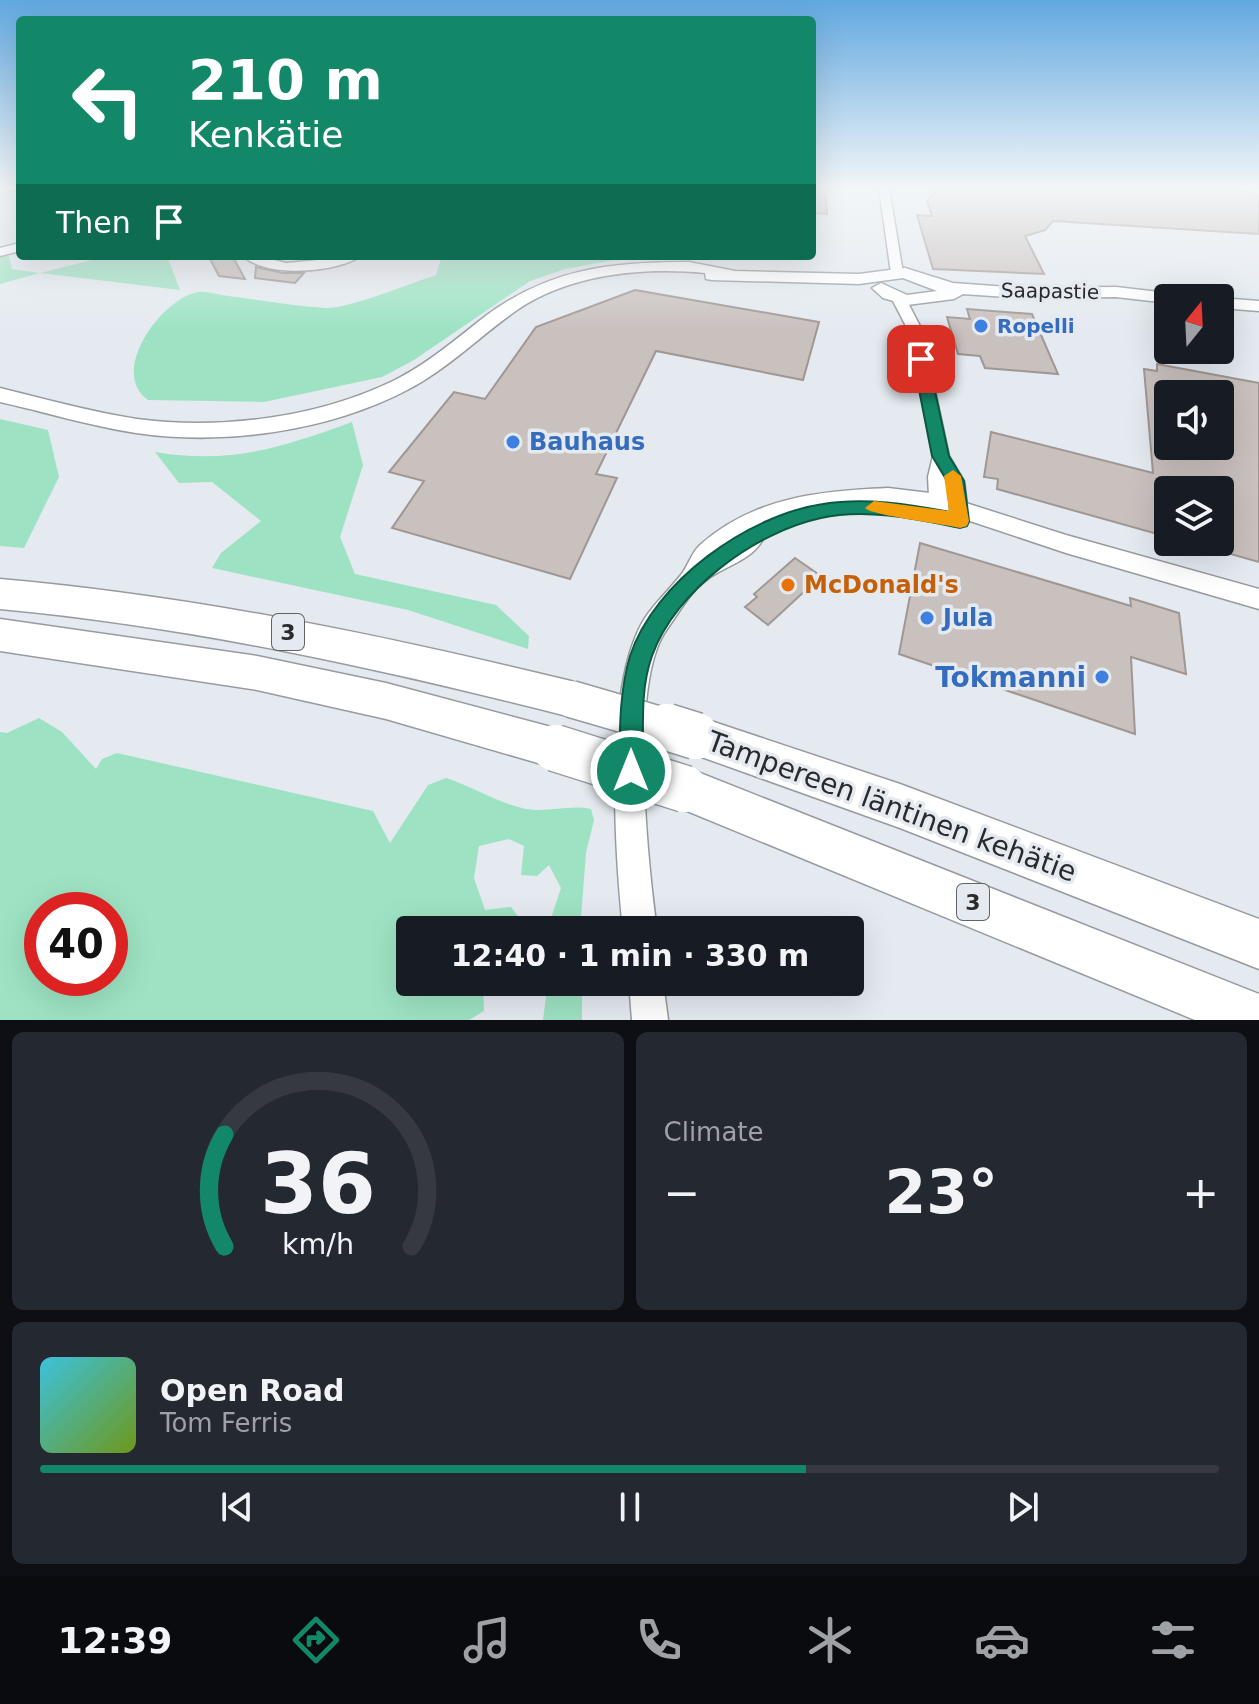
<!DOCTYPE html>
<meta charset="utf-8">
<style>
:root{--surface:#171b24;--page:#242831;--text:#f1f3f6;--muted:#9ea1a6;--line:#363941;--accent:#128868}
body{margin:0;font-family:"DejaVu Sans",sans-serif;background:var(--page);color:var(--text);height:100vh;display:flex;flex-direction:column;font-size:30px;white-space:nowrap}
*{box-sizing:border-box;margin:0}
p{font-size:26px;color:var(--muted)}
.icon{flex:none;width:44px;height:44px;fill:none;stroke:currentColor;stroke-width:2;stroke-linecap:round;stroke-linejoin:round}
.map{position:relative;height:1020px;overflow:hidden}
.panel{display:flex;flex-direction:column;gap:12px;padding:12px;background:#0d0f14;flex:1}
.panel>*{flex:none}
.top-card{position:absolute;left:16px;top:16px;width:800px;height:244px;border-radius:8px;box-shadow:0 8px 32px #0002;background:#128868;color:#fff;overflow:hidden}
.needle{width:52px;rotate:18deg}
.controls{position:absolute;left:1154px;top:284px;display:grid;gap:16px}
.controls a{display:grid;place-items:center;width:80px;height:80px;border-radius:8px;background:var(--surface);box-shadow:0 8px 32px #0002;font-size:40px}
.speed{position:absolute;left:24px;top:892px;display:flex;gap:16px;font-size:40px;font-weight:700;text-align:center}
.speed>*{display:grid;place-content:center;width:104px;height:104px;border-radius:50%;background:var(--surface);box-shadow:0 8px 32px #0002;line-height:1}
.speed .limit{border:12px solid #d22;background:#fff;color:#111}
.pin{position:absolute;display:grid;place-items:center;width:68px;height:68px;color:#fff;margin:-34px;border-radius:16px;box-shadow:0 4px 12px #0006}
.me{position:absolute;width:88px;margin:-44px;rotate:0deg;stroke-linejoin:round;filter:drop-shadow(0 0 6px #0008)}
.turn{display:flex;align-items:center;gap:28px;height:168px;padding:0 40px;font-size:36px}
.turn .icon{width:104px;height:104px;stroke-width:2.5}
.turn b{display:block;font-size:56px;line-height:68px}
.then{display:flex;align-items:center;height:76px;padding:0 40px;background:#0003;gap:16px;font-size:30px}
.big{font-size:60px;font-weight:800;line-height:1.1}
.panel .widget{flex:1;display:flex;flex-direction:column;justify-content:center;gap:12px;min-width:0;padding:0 28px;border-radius:12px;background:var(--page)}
.panel .dial{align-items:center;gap:0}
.dial svg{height:208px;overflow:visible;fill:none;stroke:var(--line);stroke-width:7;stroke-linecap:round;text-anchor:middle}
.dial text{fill:var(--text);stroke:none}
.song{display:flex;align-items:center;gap:24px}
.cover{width:96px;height:96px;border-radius:12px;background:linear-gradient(135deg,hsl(190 70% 55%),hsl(80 70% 35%))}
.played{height:8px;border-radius:4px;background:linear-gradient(90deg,var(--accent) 65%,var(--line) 65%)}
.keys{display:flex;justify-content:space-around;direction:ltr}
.heat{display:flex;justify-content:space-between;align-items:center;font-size:44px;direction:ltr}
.panel .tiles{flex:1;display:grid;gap:12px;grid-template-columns:1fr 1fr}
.widget:last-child{grid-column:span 2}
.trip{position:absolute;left:396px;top:916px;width:468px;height:80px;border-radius:8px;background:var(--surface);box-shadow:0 8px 32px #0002;font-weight:800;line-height:80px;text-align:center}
.dock{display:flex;height:128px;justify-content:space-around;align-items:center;background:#090b0e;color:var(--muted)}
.dock .icon{width:56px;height:56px}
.dock .on{color:var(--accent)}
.dock b{font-size:36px;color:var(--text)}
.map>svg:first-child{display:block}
.green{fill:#9de3c3;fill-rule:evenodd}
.building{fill:#c9c1be;stroke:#9f9794;stroke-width:2;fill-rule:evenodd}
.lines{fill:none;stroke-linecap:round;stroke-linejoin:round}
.minor-casing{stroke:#969ba1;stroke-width:3}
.tertiary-casing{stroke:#969ba1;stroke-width:3}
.secondary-casing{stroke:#969ba1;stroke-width:3}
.motorway-casing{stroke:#969ba1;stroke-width:3}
.minor{fill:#fff;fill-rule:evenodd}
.tertiary{fill:#fff;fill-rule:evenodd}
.secondary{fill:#fff;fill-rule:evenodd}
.motorway{fill:#fff;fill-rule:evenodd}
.motorway-bridge-far1-casing{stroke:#969ba1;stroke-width:39;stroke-linecap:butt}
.motorway-bridge-casing{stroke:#969ba1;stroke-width:49;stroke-linecap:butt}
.motorway-bridge-far1{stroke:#fff;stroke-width:36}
.motorway-bridge{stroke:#fff;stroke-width:46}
.route{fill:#128868;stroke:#0c5844;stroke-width:2}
.slow{fill:#f59e0b}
.shop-dot{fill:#3f7fe0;stroke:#e4eaf0;stroke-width:3}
.food-dot{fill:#e8710a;stroke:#e4eaf0;stroke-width:3}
.labels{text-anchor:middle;stroke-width:7;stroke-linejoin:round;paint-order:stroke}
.far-street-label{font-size:20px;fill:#282a2d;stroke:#e4eaf0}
.far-shop-label{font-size:20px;font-weight:bold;fill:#366cbe;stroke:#e4eaf0;text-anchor:start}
.shield{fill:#e4eaf0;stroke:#606468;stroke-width:2}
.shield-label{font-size:22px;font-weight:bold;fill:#282a2d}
.shop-label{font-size:24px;font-weight:bold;fill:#366cbe;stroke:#e4eaf0;text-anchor:start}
.food-label{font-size:24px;font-weight:bold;fill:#c56008;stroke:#e4eaf0;text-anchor:start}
.near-shop-label{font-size:28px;font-weight:bold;fill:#366cbe;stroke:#e4eaf0;text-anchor:end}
.near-street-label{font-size:28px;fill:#282a2d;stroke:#e4eaf0}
</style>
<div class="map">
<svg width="1259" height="1020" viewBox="0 0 1259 1020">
<rect width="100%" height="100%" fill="#e4eaf0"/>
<g class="green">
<polygon points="8,252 12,269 40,273 108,256 167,256 180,290 40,273 0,284 0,254"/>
<path d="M442,256h178v3l-55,10 -35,12 -116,79 -32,17 -118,25 -116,-2c-40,-28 14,-102 50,-108 9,-1 21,3 30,4 32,4 65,10 97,12 23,1 86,-25 111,-33z"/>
<polygon points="0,419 48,430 59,477 24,548 0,546"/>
<path d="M352,422l11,43 -23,72 15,37 141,31 33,31 -1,13 -120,-39 -196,-42 9,-15 40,-32 -49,-39 -33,1 -24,-31c75,13 128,-5 197,-30z"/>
<path d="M39,718l23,14 34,37 6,-10 15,-6 256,58 17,32 38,-58 18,-7c25,8 51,24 76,30 23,6 46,-4 69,1l3,11 -8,33 -6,77h-33l14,-42 -12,-23 -12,11 -16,-1 3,-29 -15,-7 -30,7 -5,32 11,32 26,-3 9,12 -9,11h-101v52h73l1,29 -15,9h-469v-288l7,1zM42,910h68v68h-68z"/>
<polygon points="548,982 582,982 582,1020 543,1020"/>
</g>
<g class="building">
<polygon points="812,188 825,188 827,214 812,213"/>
<polygon points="939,188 1240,188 1259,197 1259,234 1053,221 1045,230 1025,236 1044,274 933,269 917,215 932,216 927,201"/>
<polygon points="229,256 234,259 245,279 219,276 210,259"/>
<polygon points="256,267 283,273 304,273 295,283 255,278"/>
<polygon points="635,290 819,322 803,380 656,351 596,474 617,478 570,579 392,528 424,481 389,472 454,392 485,399 536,327"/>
<polygon points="967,309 1032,314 1058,374 985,368 980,356 958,354 947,317 970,319"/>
<path d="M1157,364l102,19v179l-39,-11v-61h-52v47l-171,-48 1,-10 -14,-2 7,-45 162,41 -9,-104 13,2zM1168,394h52v52h-52z"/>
<polygon points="920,543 1131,606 1130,598 1179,613 1186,674 1131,657 1135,734 899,654"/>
<polygon points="795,558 821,576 768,625 745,607 757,597 754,594"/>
</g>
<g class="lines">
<defs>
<g id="minor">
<polygon points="0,188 19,188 0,194"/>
<polygon points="879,188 889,188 903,273 897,277 891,273"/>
<polygon points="20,243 20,251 0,256 0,248"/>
<path d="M243,256h15l28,7 75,-7c-25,17 -95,22 -118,0z"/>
<polygon points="899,295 906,299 922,330 949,456 964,481 969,521 966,526 954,526 951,521 946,480 948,515 945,520 933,520 930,515 928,477 933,456 908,330 892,299"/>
</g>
<g id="tertiary">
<path d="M888,488l50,6 128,41 193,54v20l-193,-56 -129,-43 -49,-6 -70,3 -56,21 -5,4 6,7c-11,22 -40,27 -58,42 -15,11 -27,33 -38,48 -39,53 -19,235 -10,301h-34c-8,-78 -20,-246 22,-312 10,-15 24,-28 35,-42 8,-9 11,-23 20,-31 54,-48 120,-54 188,-57z"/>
<polygon points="629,982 663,982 668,1020 632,1020"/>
</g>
<g id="secondary">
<path d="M689,262l46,9 124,3 46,-6 48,15 68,5 95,-1 52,6 9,5h-9v5l-52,-6 -95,1 -58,-4 -9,5 -47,6 -24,-7 -11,-10 9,-5 26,12 30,-4 -34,-13 -44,6 -147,-4 -6,-1 -1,-6c-63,-6 -135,1 -188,37 -36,25 -68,58 -108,79 -79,42 -184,57 -273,44 -46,-7 -91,-21 -136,-31v-14c45,11 91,24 137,31 84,11 179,-1 256,-38 35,-17 64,-43 94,-66 64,-47 125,-53 202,-53z"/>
<polygon points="1219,298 1220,298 1259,301 1259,311 1220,308"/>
</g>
<g id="motorway">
<path d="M0,579c194,17 382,56 571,102l14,5 6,13 -6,13 -14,5c-189,-48 -377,-90 -571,-108z"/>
<polygon points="0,619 257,656 386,683 555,728 570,734 576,748 570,762 555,768 386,719 257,690 0,651"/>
<polygon points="696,716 900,784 1259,919 1259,969 900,828 682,750 676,736 682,722"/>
<polygon points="685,767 1259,994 1259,1020 1195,1020 670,804 663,789 670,774"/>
</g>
</defs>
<use href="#minor" class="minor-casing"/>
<use href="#tertiary" class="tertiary-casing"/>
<use href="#secondary" class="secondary-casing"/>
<use href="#motorway" class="motorway-casing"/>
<use href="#minor" class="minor"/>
<use href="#tertiary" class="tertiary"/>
<use href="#secondary" class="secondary"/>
<use href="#motorway" class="motorway"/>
<defs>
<polyline id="motorway-bridge-far1" points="571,699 674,729"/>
<g id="motorway-bridge">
<polyline points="667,727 696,736"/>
<polyline points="555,748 685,789"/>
</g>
</defs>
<use href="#motorway-bridge-far1" class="motorway-bridge-far1-casing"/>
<use href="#motorway-bridge" class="motorway-bridge-casing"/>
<use href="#motorway-bridge-far1" class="motorway-bridge-far1"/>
<use href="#motorway-bridge" class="motorway-bridge"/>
</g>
<linearGradient id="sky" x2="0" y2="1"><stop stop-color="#61a8e0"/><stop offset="0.57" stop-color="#f3f6f8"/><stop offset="1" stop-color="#f3f6f8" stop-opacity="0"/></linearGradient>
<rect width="1259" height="330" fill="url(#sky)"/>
<path class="route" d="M921,354l7,5 21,97 15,25 5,40 -2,5 -7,2c-44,-9 -94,-20 -139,-10 -66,14 -146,73 -169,138 -13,36 -8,77 -9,115l-3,8 -9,4 -8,-4 -4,-8c1,-39 0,-78 11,-115 24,-74 118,-141 193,-152 41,-7 86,0 127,8l-3,-31 -15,-25 -19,-97z"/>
<path class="slow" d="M953,470l8,6 8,45 -2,5 -7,2c-16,-4 -90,-13 -95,-20l9,-7 75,10 -5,-35z"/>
<g class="shop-dot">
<circle cx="981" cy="326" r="8"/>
<circle cx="513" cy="442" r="8"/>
<circle cx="927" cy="618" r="8"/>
<circle cx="1102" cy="677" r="8"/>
</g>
<circle class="food-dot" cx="788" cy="585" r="8"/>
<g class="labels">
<g class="far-street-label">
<text transform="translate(1050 291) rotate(1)" y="7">Saapastie</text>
</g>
<g class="far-shop-label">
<text x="997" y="333">Ropelli</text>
</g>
<g class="shield">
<rect x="272" y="614" width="32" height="36" rx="6"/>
<rect x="957" y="884" width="32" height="36" rx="6"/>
</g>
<g class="shield-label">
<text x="288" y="640">3</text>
<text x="973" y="910">3</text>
</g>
<g class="shop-label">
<text x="529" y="450">Bauhaus</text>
<text x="943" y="626">Jula</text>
</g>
<g class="food-label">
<text x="804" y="593">McDonald's</text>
</g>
<g class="near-shop-label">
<text x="1086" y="687">Tokmanni</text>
</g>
<g class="near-street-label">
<text transform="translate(892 806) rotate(20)" y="10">Tampereen läntinen kehätie</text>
</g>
</g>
</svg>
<div class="controls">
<a><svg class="needle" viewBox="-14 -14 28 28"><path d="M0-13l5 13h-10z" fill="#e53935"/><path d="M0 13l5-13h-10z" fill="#9ea1a6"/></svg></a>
<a><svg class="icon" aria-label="sound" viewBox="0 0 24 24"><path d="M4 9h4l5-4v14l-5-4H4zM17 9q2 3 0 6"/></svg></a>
<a><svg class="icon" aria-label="layers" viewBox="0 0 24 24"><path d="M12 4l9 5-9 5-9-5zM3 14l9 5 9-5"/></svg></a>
</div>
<div class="speed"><div class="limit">40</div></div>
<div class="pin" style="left:921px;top:359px;background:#d93025"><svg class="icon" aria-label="arrive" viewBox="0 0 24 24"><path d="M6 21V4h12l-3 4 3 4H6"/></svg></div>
<svg class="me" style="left:631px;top:771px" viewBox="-20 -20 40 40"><circle r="17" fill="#128868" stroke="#fff" stroke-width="3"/><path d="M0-11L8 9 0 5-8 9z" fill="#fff"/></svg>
<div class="trip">12:40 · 1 min · 330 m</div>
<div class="top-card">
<div class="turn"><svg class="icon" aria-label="left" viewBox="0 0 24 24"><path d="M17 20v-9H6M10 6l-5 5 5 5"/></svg><div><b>210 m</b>Kenkätie</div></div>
<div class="then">Then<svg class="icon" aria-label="arrive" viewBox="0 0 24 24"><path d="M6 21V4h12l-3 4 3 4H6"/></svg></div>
</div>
</div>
<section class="panel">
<div class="tiles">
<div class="widget dial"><svg viewBox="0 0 100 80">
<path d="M14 69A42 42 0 1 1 86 69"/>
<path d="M14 69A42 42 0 0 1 14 26" stroke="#128868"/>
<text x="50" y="56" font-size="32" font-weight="700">36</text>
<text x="50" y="72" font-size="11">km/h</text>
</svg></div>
<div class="widget"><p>Climate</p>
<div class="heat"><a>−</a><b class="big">23°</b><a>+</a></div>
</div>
<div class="widget">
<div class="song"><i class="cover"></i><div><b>Open Road</b><p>Tom Ferris</p></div></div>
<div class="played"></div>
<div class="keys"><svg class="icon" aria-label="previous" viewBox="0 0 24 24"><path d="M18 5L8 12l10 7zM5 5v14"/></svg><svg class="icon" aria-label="pause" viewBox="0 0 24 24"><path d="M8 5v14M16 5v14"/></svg><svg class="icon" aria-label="next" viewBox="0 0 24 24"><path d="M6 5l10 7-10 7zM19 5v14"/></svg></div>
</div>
</div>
</section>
<nav class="dock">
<b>12:39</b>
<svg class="icon on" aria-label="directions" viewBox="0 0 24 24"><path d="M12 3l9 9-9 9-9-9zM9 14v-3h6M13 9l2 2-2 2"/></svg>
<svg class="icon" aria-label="music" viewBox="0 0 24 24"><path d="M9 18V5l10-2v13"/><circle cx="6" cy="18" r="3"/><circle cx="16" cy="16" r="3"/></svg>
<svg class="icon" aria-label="phone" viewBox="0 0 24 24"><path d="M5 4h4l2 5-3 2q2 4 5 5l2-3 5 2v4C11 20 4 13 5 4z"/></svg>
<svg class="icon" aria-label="climate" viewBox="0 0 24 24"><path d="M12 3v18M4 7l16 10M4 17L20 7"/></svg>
<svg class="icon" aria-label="car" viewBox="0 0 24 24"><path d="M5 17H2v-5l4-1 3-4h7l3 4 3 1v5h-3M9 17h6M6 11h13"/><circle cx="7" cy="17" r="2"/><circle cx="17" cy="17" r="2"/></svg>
<svg class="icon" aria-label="filters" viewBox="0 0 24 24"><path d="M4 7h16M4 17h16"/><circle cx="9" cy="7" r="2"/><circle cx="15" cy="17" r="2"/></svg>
</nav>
